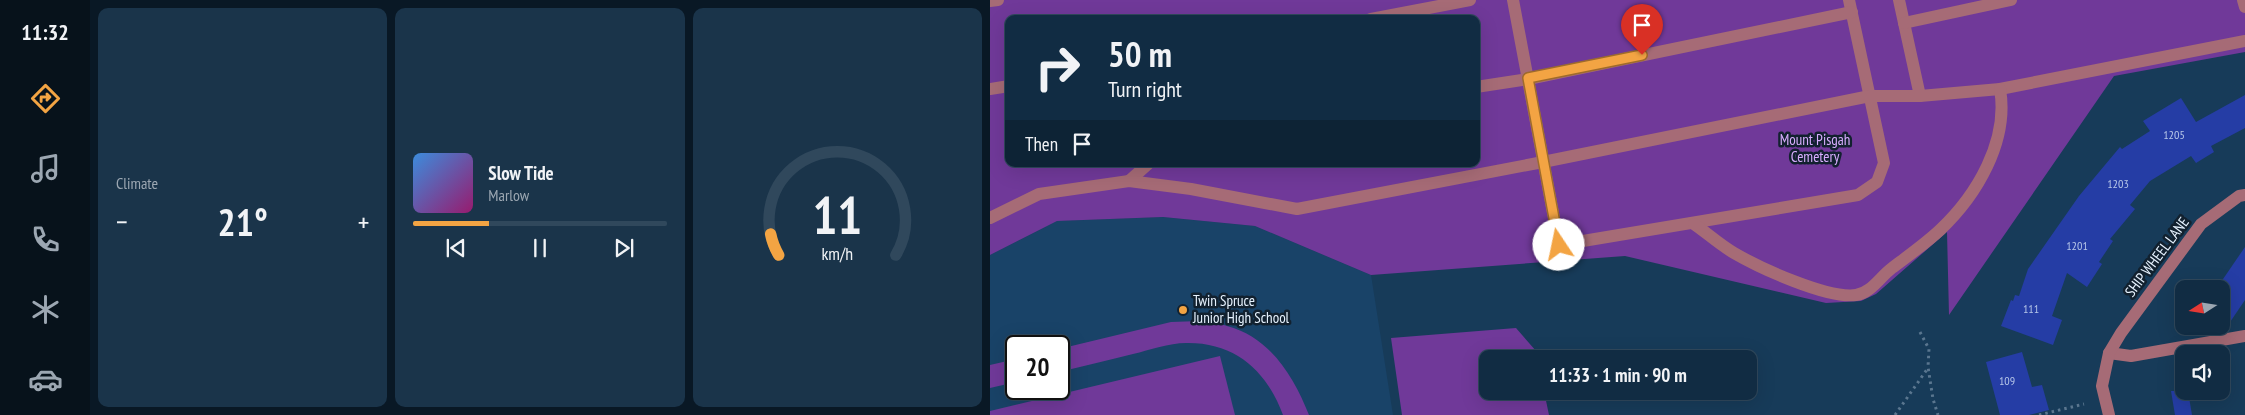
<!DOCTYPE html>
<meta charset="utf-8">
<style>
:root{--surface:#112c43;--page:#1a344a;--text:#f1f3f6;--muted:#9ca7b2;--line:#30485c;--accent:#f3a443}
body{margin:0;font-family:"PT Sans Narrow",sans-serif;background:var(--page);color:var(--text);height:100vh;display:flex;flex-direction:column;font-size:19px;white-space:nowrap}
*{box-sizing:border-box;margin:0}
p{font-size:16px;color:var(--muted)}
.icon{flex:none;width:28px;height:28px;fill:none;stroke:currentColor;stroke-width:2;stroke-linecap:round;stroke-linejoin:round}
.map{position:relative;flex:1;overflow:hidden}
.details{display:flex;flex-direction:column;gap:8px;padding:8px;background:#091825;width:900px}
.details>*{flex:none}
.top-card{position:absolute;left:15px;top:15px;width:475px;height:152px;border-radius:10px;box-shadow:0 5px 20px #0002,0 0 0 1px var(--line);background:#112c43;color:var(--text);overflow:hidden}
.needle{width:32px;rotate:258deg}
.tools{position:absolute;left:1185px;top:280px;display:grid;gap:10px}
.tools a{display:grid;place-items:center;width:55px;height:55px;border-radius:10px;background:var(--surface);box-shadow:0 5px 20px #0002,0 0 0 1px var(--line);font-size:25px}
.speed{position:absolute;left:15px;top:335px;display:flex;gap:10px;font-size:25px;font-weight:700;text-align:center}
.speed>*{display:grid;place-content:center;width:65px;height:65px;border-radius:50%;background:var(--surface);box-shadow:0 5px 20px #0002,0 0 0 1px var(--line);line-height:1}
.speed .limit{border:2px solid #111;border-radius:8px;background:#fff;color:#111}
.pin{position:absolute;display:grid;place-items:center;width:42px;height:42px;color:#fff;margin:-51px -21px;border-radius:50% 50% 50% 0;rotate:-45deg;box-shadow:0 0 5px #0007}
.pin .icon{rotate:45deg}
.me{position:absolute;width:55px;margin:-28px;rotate:349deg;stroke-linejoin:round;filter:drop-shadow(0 0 4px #0008)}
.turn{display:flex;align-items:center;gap:18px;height:105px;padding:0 20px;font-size:22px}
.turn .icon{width:65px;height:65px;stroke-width:2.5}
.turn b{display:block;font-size:35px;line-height:42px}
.then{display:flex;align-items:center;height:48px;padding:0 20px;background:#0003;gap:10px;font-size:19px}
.big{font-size:38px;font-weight:800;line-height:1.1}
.details .card{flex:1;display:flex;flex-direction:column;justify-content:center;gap:8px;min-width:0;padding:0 18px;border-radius:10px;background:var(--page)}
.details .dial{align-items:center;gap:0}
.dial svg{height:130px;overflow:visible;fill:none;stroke:var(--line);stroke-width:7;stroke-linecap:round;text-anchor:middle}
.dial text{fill:var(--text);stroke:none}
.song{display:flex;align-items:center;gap:15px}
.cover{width:60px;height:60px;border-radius:8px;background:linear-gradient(135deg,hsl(210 70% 55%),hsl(320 70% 35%))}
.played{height:5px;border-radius:2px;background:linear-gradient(90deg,var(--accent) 30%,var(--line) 30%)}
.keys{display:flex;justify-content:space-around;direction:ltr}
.heat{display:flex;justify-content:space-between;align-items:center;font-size:28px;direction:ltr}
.details .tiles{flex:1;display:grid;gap:8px;grid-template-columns:repeat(3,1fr)}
.trip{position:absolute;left:489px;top:350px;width:278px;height:50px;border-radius:10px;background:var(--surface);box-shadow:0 5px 20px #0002,0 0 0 1px var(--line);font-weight:800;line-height:50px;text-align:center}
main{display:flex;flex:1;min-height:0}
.tab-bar{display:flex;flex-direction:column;width:90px;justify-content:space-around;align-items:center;background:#07121b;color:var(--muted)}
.tab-bar .icon{width:35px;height:35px}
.tab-bar .selected{color:var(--accent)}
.tab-bar b{font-size:22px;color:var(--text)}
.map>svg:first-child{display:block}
.built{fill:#194368;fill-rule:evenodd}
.green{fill:#703999;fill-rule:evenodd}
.building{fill:#253da5}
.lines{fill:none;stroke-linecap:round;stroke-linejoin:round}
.path{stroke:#5a768f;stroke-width:3;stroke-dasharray:2.5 4;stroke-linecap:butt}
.minor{stroke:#a66b76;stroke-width:12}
.route-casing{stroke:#9e6b2c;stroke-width:12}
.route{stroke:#f3a443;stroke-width:9}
.poi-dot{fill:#f3a443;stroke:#12212f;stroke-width:2}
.labels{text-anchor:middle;stroke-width:5;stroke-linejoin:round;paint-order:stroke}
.number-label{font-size:12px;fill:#b6c6e8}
.park-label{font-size:15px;fill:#d8adfe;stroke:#12212f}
.street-label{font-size:15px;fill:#e7f3ff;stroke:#12212f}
.poi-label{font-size:15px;fill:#e7f3ff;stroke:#12212f;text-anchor:start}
</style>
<main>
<nav class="tab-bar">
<b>11:32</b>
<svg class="icon selected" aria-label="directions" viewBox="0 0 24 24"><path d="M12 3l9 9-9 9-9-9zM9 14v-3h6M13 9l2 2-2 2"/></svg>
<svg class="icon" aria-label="music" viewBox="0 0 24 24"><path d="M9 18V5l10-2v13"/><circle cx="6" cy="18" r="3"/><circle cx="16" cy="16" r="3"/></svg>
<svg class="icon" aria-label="phone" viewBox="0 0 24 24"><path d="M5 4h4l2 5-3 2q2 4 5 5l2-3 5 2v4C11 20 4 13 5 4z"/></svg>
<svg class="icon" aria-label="climate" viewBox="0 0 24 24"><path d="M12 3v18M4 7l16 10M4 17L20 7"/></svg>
<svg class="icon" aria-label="car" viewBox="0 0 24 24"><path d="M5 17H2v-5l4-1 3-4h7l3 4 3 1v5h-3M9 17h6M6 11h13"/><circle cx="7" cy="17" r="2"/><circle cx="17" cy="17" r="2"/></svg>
</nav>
<section class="details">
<div class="tiles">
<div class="card"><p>Climate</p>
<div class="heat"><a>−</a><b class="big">21°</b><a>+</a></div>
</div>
<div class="card">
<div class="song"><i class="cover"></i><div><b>Slow Tide</b><p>Marlow</p></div></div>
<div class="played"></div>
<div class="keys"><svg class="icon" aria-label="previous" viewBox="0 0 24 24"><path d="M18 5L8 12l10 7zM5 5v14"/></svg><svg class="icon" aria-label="pause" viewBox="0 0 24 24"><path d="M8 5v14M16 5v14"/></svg><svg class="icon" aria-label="next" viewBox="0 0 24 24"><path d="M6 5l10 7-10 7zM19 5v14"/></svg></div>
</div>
<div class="card dial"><svg viewBox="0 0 100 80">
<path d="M14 69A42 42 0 1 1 86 69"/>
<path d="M14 69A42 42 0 0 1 9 56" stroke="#f3a443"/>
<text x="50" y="56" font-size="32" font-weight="700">11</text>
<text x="50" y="72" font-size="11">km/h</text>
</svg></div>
</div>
</section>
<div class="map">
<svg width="1255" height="415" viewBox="0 0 1255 415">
<rect width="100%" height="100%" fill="#173b59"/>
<path class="built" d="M173,217l92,9 116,49 22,140h-403v-160l67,-34zM26,346h43v43h-43z"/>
<g class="green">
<path d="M0,0h1255v52l-131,24 -165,239 -2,-83 -71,62 -15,7 -35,2 -201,-47 -254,19 -116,-49 -92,-9 -106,4 -67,34zM19,19h467v145h-467z"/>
<path d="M210,321c9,1 19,2 27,5 43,11 67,51 82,89h-26c-16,-44 -48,-73 -97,-72 -17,0 -36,7 -53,11 -24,6 -49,12 -74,18v-23l112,-27z"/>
<polygon points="526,328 546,351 548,359 498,359 498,391 554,391 559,415 412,415 401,338"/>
<polygon points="230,356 245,415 0,415 0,411"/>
<polygon points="26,359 26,382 0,388 0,365"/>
</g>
<g class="building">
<polygon points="1255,95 1255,128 1221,146 1224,152 1206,163 1201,156 1160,181 1140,205 1145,209 1120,239 1123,241 1109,262 1112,264 1097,287 1077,273 1062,316 1072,320 1063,345 1011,326 1021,300 1023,301 1025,295 1029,296 1038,269 1089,196 1130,147 1132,149 1160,131 1153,121 1191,98 1206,122"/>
<polygon points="1255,247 1255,300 1234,331 1231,332 1231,282"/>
<polygon points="1032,352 1042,387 1052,385 1059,410 1039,415 1010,415 996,362"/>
<polygon points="1181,391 1198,391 1202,415 1185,415"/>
</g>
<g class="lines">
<g class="path">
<polyline points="930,332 939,349 938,367 943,399 948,415"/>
<polyline points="905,415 938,368"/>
<polyline points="1049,415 1094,404"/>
</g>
<g class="minor">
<polyline points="523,0 569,245 868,195 887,182 894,163 859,0"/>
<polyline points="909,0 930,96"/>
<polyline points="1253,0 1255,7"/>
<polyline points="0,1 8,0"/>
<polyline points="381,19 480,0"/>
<polyline points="914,23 1021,0"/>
<polyline points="486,87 538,79 862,12"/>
<polyline points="0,89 19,86"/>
<polyline points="139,181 158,164"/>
<polyline points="0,218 49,194 139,181 201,189 307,209 553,162 880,96 930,96 1010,89 1255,41"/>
<path d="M704,224c13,9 26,21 40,29 26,15 93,46 122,42 15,-2 24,-18 36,-27 16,-12 33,-24 48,-38 37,-35 69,-89 60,-141"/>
<polyline points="1119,353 1141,356 1255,336"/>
<polyline points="1119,415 1112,386 1119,353 1131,333 1211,224 1249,196 1255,195"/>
</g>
</g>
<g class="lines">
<defs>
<polyline id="route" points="569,245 538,78 652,55"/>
</defs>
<use href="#route" class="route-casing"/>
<use href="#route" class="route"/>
</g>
<circle class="poi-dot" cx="193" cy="310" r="5"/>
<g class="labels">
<g class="number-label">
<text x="1184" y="139">1205</text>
<text x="1128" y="188">1203</text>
<text x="1087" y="250">1201</text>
<text x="1041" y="313">111</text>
<text x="1017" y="385">109</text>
</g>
<g class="park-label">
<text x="825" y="145">Mount Pisgah<tspan x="825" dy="17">Cemetery</tspan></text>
</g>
<g class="street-label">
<text transform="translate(1167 257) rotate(-53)" y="5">SHIP WHEEL LANE</text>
</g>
<g class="poi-label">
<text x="203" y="306">Twin Spruce<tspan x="203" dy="17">Junior High School</tspan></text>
</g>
</g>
</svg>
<div class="tools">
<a><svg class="needle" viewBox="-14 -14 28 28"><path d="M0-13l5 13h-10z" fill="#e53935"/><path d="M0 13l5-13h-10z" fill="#9ca7b2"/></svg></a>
<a><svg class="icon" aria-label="sound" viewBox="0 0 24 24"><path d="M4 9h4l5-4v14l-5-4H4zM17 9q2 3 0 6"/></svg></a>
</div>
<div class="speed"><div class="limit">20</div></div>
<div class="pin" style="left:652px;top:55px;background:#d93025"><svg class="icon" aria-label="arrive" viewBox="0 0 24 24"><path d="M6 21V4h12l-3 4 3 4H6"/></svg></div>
<svg class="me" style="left:569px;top:245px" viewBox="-20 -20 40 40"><circle r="19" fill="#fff"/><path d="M0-13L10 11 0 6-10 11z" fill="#f3a443"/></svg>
<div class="trip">11:33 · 1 min · 90 m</div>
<div class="top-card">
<div class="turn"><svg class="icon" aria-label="right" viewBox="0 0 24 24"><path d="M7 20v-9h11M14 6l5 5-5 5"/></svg><div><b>50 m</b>Turn right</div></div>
<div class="then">Then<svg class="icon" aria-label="arrive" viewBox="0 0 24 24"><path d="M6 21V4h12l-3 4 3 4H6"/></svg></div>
</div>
</div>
</main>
